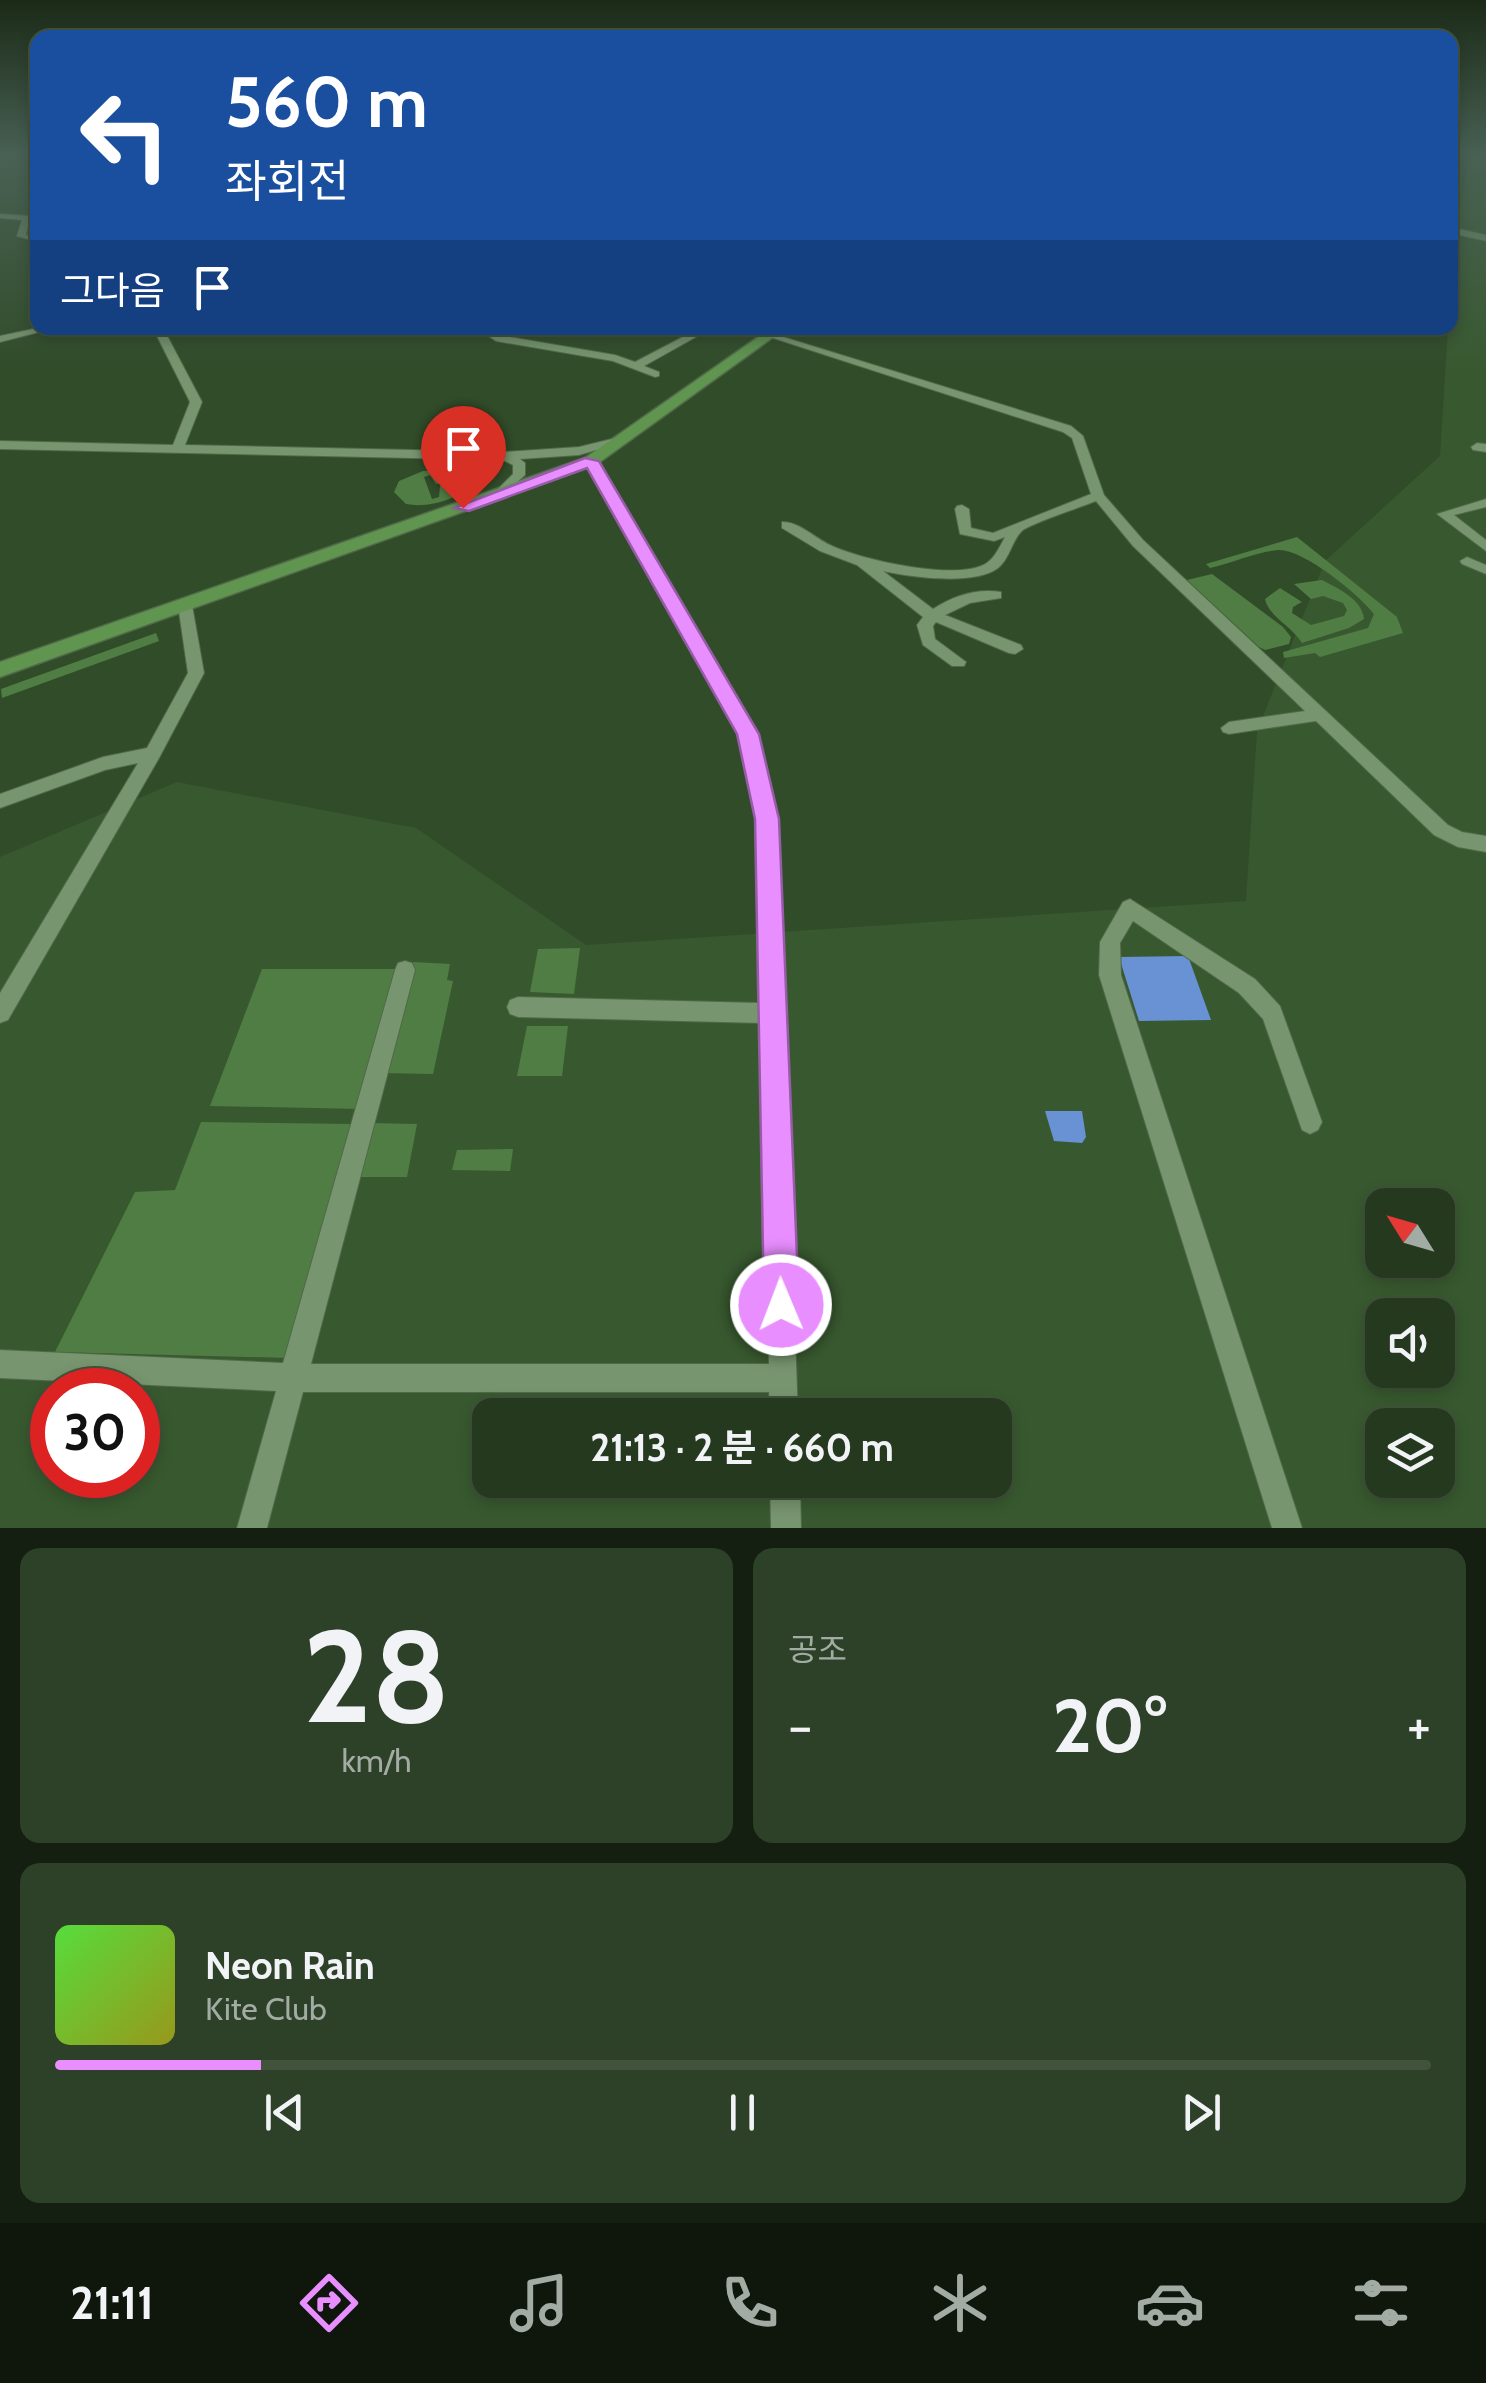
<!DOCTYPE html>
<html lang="ko">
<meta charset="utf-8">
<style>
:root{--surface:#25391f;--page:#2d4028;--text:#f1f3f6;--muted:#a3aca4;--line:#42533d;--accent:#e88eff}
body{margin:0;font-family:Cabin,"Noto Sans KR",sans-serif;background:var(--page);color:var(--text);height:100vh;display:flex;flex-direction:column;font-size:38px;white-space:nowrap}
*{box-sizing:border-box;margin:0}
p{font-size:32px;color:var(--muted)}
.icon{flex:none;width:55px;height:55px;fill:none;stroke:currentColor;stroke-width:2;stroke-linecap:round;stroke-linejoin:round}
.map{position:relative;height:1528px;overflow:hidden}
.details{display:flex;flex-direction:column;gap:20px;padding:20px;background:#141f11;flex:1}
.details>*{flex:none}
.guide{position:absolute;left:30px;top:30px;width:1428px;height:305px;border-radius:20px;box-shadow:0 5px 15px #0003,0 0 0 2px var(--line);background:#1a4fa0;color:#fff;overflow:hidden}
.needle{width:65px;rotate:307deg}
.tools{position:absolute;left:1365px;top:1188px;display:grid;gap:20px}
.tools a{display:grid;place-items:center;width:90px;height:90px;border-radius:20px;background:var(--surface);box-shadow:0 5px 15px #0003,0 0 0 2px var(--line);font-size:50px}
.speed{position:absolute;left:30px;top:1368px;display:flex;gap:20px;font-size:50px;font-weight:700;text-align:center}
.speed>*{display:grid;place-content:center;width:130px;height:130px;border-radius:50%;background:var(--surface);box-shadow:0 5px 15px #0003,0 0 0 2px var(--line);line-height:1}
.speed .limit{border:15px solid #d22;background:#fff;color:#111}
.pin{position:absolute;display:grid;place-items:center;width:85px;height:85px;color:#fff;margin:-102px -42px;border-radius:50% 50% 50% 0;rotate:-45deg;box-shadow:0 0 10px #0007}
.pin .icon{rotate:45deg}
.me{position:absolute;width:110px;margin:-55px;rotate:359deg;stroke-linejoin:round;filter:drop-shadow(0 0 8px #0008)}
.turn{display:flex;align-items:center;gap:35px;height:210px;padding:0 30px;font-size:45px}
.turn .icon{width:130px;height:130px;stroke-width:2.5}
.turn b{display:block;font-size:70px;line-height:85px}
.then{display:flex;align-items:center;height:95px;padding:0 30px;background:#0003;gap:20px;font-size:38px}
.big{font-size:75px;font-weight:700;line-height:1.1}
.details .card{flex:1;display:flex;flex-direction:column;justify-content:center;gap:15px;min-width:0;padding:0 35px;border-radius:20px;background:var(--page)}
.details .dial{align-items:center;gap:0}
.dial b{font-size:130px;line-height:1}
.song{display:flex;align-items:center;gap:30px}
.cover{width:120px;height:120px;border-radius:15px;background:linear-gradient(135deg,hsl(110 70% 55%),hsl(60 70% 35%))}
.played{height:10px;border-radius:5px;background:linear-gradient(90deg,var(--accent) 15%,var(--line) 15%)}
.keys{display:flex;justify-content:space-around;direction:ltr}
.heat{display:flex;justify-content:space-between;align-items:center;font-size:55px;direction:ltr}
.details .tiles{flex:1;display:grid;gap:20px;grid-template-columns:1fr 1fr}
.card:last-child{grid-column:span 2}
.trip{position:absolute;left:472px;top:1398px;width:540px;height:100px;border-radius:20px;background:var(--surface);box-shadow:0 5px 15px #0003,0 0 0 2px var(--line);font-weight:700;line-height:100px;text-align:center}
.tab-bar{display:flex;height:160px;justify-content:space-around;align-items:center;background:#0f170c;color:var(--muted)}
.tab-bar .icon{width:70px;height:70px}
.tab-bar .selected{color:var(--accent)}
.tab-bar b{font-size:45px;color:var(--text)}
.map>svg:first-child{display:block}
.built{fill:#38592f;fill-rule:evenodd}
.green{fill:#507d43}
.water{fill:#6992d4}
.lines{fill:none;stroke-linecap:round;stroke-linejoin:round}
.minor-casing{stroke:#51694a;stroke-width:2}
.major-casing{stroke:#51694a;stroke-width:3}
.minor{fill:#77956e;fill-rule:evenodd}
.major{fill:#5f954f;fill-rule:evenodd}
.route{fill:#e88eff;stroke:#975ca6;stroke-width:2.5}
</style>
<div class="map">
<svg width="1486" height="1528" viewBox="0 0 1486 1528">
<rect width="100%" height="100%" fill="#314c29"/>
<path class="built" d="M1472,156h14v1372h-1486v-671l177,-75 239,46 170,117 660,-44 11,-170 68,-170 115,-105 15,-236zM1382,1205h56v55h-56zM1382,1315h56v55h-56zM52,1390h86v85h-86zM490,1415h505v65h-505zM1382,1425h56v55h-56z"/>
<g class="green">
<path d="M471,470l9,5 -44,9 -6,-9 -6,2 8,22 7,-2 1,-11 40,-7c-17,18 -49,30 -74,25l-12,-12 5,-11 24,-10z"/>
<path d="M1297,537l100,80 6,16 -83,24 -5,-4 -31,5 -1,-6 85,-24 6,-14c-14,-19 -72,-66 -96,-64 -23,2 -45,13 -68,18l-4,-4z"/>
<polygon points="1212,574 1283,627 1291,637 1289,644 1265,650 1259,647 1187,580"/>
<path d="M1322,580c17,9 40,19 42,39l-15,9 -47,15c-10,-17 -33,-26 -37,-44l15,-11 22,14 -9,5 -1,6 19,12 33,-9 3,-6 -4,-7 -20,-7 -12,3 -17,-15z"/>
<polygon points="156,633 159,641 2,698 1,689"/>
<polygon points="580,948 574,994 530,992 538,949"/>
<polygon points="413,962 450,964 447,980 453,981 433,1074 382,1073"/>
<polygon points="262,969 397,969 361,1109 210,1106"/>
<polygon points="527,1026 568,1026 562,1076 517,1076"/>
<polygon points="201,1122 355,1124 290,1358 55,1352 135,1192 175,1190"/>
<polygon points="369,1123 417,1124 407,1177 354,1177"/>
<polygon points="513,1149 510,1171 452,1170 457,1150"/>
</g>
<g class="water">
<polygon points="1188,956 1211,1020 1139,1021 1119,957"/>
<polygon points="1045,1111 1082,1111 1086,1137 1082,1143 1054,1141"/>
</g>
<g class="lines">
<defs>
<g id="minor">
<polygon points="0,214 30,216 26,235 38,237 38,242 17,236 22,220 0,218"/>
<polygon points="1450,227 1486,235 1486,241 1450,233"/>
<polygon points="38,328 55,328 0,342 0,336"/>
<polygon points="153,328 163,328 202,402 185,445 504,452 579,447 624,436 630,440 579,455 520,459 525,463 525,475 497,500 491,496 513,474 513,465 503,460 0,449 0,441 173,445 190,402"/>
<polygon points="477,328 488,328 503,336 615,355 635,362 700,328 712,328 644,366 659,372 659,376 655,377 613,361 496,341"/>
<path d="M767,332l304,94 12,10 21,59 39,45 305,285 14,7 24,4v16l-28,-5 -24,-12 -118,-114 -87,13 -6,-2 -2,-4 8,-6 76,-11 -172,-165 -37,-45c-15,6 -63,22 -73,29 -11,9 -13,29 -25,38 -23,18 -88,9 -115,3l50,38c20,-13 44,-21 68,-17v6l-31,5 -25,12 76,30 2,4 -8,5 -6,-1 -73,-31 -3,4 2,13 31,23 -2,4h-12l-29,-21 -6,-20 6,-8 -66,-52 -37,-14 -38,-23v-6c16,-1 33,16 48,23 31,15 119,34 151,21 12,-4 18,-18 24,-29l-11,4 -34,-7 -5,-25 2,-3 5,-1 7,4 2,19 22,5 98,-39 -19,-56 -9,-6 -296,-96z"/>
<polygon points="1477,443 1486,444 1486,452 1473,450 1471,447"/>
<polygon points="591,457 597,461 756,734 776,819 798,1415 770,1415 769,1392 303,1392 267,1528 237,1528 276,1391 0,1378 0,1350 283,1363 395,970 398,963 405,961 412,963 415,970 311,1364 769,1364 762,1023 518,1017 510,1014 507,1007 510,1000 518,997 761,1003 758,819 740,734 585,461"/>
<polygon points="1486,499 1486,507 1454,515 1486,540 1486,551 1437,514"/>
<polygon points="1467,557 1486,565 1486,574 1462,564 1460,561"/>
<polygon points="185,600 192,605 204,673 159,758 8,1020 0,1023 0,993 138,763 105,770 0,808 0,794 103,757 147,748 188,673 178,605"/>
<polygon points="1130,899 1255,979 1280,1006 1322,1122 1318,1130 1310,1134 1302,1130 1263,1019 1239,993 1133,921 1120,943 1121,975 1302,1528 1272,1528 1099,975 1100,942 1123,902"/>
<polygon points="770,1480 800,1480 801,1528 771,1528"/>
</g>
<polygon id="major" points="771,328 786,328 597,464 0,677 0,662 585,458"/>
</defs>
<use href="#minor" class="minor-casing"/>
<use href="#major" class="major-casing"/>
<use href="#minor" class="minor"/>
<use href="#major" class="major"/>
</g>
<linearGradient id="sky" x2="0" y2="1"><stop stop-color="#1b2a17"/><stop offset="0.42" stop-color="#486154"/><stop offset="1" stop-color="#486154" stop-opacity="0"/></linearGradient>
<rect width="1486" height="370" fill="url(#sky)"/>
<polygon class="route" points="585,458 599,461 759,734 779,819 799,1305 793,1317 781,1322 769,1317 764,1305 755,819 737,734 587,468 469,511 454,508"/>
</svg>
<div class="tools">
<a><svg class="needle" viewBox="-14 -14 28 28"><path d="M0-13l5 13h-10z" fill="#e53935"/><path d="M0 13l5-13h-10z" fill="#a3aca4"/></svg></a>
<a><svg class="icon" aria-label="sound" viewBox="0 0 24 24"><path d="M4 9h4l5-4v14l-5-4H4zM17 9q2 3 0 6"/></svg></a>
<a><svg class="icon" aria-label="layers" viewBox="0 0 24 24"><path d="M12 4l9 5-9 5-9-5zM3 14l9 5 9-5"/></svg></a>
</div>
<div class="speed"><div class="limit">30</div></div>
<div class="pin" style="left:463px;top:508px;background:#d93025"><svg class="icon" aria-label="arrive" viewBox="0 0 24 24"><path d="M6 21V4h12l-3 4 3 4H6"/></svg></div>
<svg class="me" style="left:781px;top:1305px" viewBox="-20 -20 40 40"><circle r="17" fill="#e88eff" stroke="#fff" stroke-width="3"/><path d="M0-11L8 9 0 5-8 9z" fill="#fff"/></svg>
<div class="trip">21:13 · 2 분 · 660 m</div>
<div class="guide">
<div class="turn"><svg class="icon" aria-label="left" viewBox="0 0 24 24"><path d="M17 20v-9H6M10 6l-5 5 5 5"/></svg><div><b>560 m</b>좌회전</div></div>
<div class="then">그다음<svg class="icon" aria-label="arrive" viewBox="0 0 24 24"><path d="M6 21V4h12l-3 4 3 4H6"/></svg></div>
</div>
</div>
<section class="details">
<div class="tiles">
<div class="card dial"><b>28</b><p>km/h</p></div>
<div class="card"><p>공조</p>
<div class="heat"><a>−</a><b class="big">20°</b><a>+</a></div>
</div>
<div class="card">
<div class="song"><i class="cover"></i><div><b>Neon Rain</b><p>Kite Club</p></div></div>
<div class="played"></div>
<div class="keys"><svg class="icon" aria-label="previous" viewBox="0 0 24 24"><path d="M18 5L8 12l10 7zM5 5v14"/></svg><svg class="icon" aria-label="pause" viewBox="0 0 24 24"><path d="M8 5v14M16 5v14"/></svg><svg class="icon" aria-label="next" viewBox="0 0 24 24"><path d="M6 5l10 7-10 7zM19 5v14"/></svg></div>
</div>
</div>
</section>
<nav class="tab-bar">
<b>21:11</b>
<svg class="icon selected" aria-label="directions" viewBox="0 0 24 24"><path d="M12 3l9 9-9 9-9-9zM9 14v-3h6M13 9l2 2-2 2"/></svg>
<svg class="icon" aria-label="music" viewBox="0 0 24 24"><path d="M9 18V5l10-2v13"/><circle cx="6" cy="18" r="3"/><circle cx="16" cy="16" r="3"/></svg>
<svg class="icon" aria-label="phone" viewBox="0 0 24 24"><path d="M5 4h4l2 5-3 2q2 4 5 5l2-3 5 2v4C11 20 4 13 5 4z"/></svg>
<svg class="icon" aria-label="climate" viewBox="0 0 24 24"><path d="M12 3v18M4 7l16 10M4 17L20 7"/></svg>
<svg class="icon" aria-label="car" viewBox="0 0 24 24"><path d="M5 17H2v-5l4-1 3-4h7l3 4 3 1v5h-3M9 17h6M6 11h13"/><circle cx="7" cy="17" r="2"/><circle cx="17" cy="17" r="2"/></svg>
<svg class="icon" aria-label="filters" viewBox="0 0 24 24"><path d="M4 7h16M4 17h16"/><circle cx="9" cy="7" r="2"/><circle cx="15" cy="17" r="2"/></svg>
</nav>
